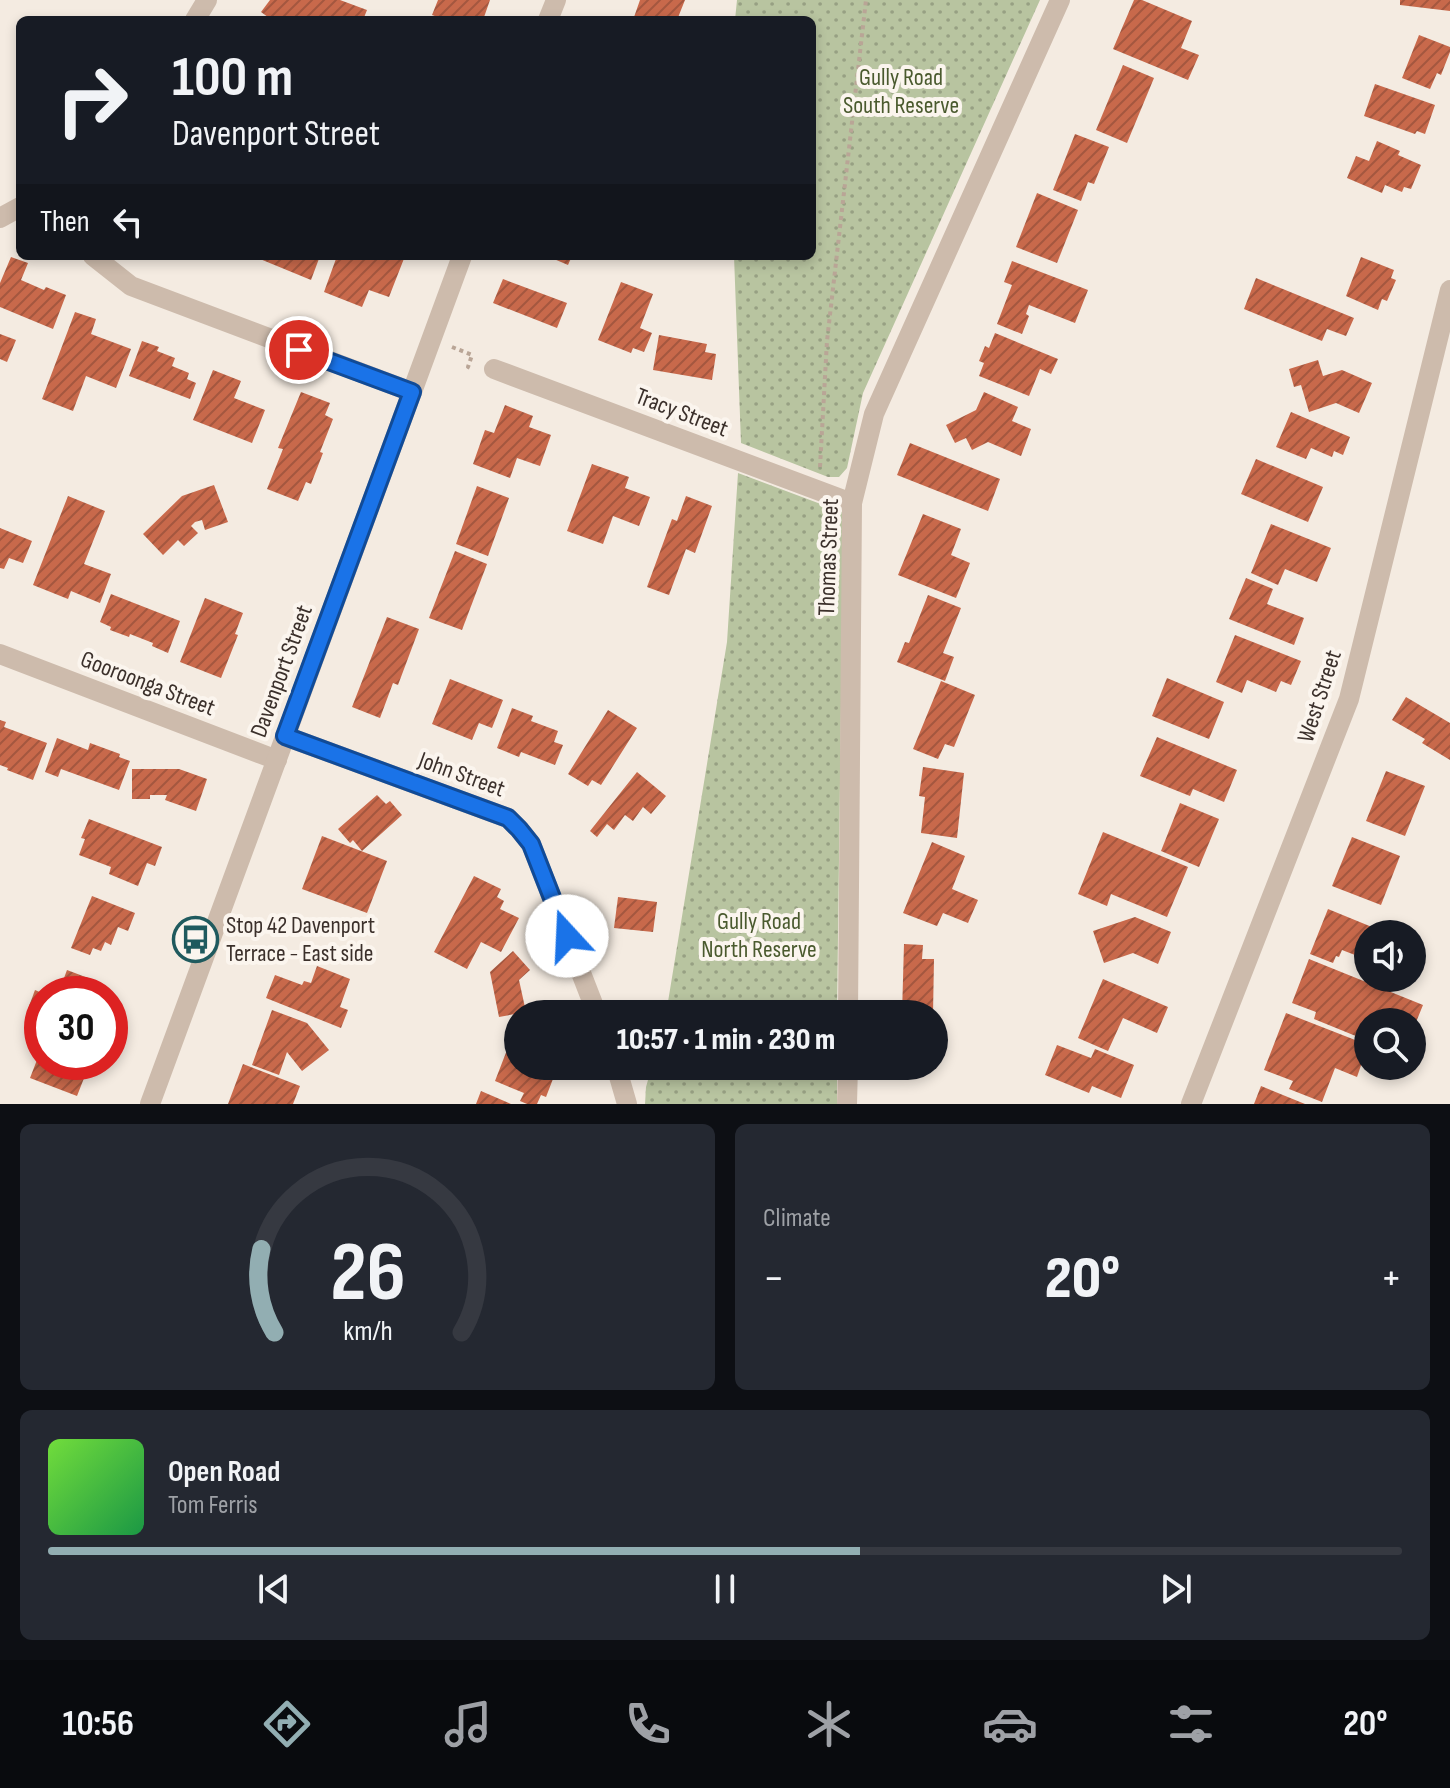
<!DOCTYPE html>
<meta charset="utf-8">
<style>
:root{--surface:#171b24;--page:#242831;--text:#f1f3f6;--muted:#9ea1a6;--line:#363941;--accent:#92aeb2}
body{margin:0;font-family:"Sofia Sans Condensed",sans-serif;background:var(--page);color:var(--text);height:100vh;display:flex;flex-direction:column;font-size:30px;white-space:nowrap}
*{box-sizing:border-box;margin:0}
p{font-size:26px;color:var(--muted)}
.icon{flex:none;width:44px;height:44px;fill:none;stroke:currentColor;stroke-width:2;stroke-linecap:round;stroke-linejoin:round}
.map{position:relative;height:1104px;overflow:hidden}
.panel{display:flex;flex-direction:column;gap:20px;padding:20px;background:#0d0f14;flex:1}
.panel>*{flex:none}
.banner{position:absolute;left:16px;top:16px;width:800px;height:244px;border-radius:12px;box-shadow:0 4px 12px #0003;background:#171b24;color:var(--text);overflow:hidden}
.buttons{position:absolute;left:1354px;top:920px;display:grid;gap:16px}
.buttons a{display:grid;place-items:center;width:72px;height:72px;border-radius:50%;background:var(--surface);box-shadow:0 4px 12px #0003;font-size:40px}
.speed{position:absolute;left:24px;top:976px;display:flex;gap:16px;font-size:40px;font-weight:700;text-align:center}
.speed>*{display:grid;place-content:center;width:104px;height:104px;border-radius:50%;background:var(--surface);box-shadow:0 4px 12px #0003;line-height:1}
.speed .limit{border:12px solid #d22;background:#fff;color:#111}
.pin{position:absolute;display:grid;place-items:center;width:68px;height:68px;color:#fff;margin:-34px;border:4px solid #fff;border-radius:50%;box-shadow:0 2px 8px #0007}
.me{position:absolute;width:88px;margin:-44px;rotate:340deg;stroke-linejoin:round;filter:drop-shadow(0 0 6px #0008)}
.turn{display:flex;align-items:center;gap:28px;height:168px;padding:0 24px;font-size:36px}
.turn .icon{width:104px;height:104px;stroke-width:2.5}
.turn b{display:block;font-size:56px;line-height:68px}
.then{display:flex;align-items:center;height:76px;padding:0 24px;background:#0003;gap:16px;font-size:30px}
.big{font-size:60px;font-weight:800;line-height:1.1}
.panel .card{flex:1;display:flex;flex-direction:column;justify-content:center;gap:12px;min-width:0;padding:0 28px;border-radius:12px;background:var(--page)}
.panel .dial{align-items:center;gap:0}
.dial svg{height:208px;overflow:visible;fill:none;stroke:var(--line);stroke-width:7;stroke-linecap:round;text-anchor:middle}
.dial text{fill:var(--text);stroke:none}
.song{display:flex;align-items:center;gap:24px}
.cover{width:96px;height:96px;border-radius:12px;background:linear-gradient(135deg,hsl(100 70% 55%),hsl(140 70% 35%))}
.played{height:8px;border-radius:4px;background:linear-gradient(90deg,var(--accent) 60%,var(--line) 60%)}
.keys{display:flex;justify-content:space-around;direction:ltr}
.heat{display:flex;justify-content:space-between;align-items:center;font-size:44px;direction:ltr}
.panel .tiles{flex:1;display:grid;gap:20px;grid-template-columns:1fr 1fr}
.card:last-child{grid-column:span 2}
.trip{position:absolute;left:504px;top:1000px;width:444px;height:80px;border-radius:40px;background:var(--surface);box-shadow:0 4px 12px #0003;font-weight:800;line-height:80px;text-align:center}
.tab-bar{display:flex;height:128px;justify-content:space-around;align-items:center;background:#090b0e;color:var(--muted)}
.tab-bar .icon{width:56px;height:56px}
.tab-bar .active{color:var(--accent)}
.tab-bar b{font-size:36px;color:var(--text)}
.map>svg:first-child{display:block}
.park{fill:url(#park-dots)}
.building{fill:url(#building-hatch)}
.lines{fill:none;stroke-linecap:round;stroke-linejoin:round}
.path{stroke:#b9a596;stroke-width:4;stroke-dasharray:4 4;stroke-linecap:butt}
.minor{stroke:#cdbbac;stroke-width:20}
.route-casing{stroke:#114b97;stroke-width:20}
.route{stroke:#1a73e8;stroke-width:14}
.labels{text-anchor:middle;stroke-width:8;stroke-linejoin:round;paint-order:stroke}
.park-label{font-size:24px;fill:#4a5a2e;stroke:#fbf5ee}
.street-label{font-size:24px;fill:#3b302b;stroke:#fbf5ee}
.poi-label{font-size:24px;fill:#3b302b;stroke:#fbf5ee;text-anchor:start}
</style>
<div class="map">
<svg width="1450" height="1104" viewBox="0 0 1450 1104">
<defs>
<pattern id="park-dots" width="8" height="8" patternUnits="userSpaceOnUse" patternTransform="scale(2)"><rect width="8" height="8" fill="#b8c4a0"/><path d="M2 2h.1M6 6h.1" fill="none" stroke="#97a083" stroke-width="1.8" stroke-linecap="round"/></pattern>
<pattern id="building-hatch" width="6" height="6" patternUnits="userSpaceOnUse" patternTransform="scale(2)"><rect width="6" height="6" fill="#c8694b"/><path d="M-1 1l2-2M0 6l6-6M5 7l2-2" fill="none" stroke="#a4573f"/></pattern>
</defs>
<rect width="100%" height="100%" fill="#f4ebe1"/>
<g class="park">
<polygon points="737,0 1040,0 863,393 847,468 839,477 828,477 741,443 734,256 812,256 812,20 735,20"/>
<polygon points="738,473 842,512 842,629 837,1014 666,1014 727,642"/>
<polygon points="652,1066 837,1066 837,1104 645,1104 646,1087"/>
</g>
<g class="building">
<polygon points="270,0 340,0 367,10 363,20 272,20 261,12"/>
<polygon points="438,0 490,0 483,20 446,20 432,15"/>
<polygon points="640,0 685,0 677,20 633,20"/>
<polygon points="1134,0 1142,0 1192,21 1181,48 1199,55 1188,80 1113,49"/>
<polygon points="1400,0 1450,0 1450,11 1400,5"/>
<polygon points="1419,35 1450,47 1450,52 1441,75 1437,73 1430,89 1402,78"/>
<polygon points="1123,65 1154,78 1127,143 1096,130"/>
<polygon points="1375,84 1435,105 1425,134 1417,131 1415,134 1364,116"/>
<polygon points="1075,134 1109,147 1094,184 1088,182 1081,201 1053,190"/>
<polygon points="1377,141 1400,151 1398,155 1421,165 1411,189 1404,187 1402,192 1385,185 1382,193 1347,178 1356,156 1369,161"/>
<polygon points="1037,193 1078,210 1057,263 1016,247"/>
<polygon points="261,256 320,256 311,280 260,259"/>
<polygon points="337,256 405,256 389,297 369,290 362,307 324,292"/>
<polygon points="547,256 572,256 568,265"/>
<polygon points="11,257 28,263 21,280 44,290 46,287 66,295 53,329 0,307 0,283"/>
<polygon points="1361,257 1394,270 1391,278 1396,280 1387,301 1382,299 1378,310 1346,296"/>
<polygon points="1012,261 1088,290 1075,323 1029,305 1026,314 1029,316 1022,334 997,324 1012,285 1004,282"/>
<polygon points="1256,278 1354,318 1346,336 1327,329 1322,341 1244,309"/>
<polygon points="503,279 567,303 557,328 493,303"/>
<polygon points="621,282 653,294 640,328 652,333 644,352 633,348 631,353 598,340"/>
<polygon points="75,312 96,319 91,334 131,349 116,388 86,376 73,411 42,399"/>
<polygon points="995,333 1058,359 1051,374 1040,369 1029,396 979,376 984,363 979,361 985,346 989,348"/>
<polygon points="0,334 16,340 7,362 0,359"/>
<polygon points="659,335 707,344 705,352 716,354 712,380 653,370"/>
<polygon points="142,341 159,347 157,351 175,358 172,366 189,373 187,379 196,383 190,399 129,376"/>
<polygon points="1318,360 1323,376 1342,370 1372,383 1359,413 1336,403 1309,412 1301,385 1294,387 1289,369"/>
<polygon points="213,370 241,381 234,398 265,410 252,443 193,420"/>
<polygon points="301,392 330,403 325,415 333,419 320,452 323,453 311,484 306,482 298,501 267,489 283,449 278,448"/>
<polygon points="984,392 1018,407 1012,421 1031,429 1021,456 988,442 972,450 966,438 955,443 946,425 976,410"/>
<polygon points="505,405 533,416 529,427 551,435 540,466 517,458 510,478 473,464 485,430 494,433"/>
<polygon points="1291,412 1350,437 1343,455 1334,451 1332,457 1311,448 1306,459 1276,447"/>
<polygon points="910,443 1000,479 988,511 897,475"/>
<polygon points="1256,459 1323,487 1308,522 1241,494"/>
<polygon points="592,464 629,477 625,488 650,497 639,526 613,516 603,544 567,531"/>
<polygon points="214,485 228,522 205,530 202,520 195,522 191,526 198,533 184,546 178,540 163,555 143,534 182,496"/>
<polygon points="477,486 509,498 488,556 456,544"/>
<polygon points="68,496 105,511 84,564 111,574 100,603 71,591 68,599 33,585"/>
<polygon points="686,496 712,506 695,553 686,549 669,595 647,587 672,519 677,521"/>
<polygon points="923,514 961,529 951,555 970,563 956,598 898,575"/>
<polygon points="1271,524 1331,548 1317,582 1285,569 1278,585 1251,573"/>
<polygon points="0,528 32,541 23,563 9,558 4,569 0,568"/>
<polygon points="455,551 487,564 462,630 429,618"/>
<polygon points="1246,578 1273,589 1267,604 1304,618 1294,645 1229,619"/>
<polygon points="111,594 180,621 168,653 152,646 153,643 130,634 129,637 110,630 111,627 100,622"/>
<polygon points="928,595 961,608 943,653 954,657 945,681 897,662 905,642 909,643"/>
<polygon points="205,598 243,613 235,634 238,635 221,678 180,662"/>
<polygon points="387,617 419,629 398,685 393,683 380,718 352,707"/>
<polygon points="1235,635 1301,661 1291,685 1281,681 1276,692 1247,680 1242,693 1216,682"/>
<polygon points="1167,678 1224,702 1209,739 1152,716"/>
<polygon points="450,679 503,700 492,728 479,723 472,740 432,724"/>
<polygon points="941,681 975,695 954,747 945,744 938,759 913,749"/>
<polygon points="1406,697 1450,723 1450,760 1422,743 1425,739 1392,720"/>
<polygon points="512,708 533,716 531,721 558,731 554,742 563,745 555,765 521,752 519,757 497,748"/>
<polygon points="608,710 637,728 601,785 592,780 588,786 568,774"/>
<polygon points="0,720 6,722 4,727 47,743 33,780 7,770 8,768 0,765"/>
<polygon points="1157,737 1237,770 1224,802 1193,789 1190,796 1140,776"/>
<polygon points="57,738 88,750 90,743 120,754 119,757 130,761 119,790 61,769 58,777 45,772"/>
<polygon points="923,767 964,773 957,838 921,833 925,797 919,796"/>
<polygon points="132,769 179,769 207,779 196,811 165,800 167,795 150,795 150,799 132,799"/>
<polygon points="1386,771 1425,786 1405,836 1366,821"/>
<polygon points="637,772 666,796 651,814 643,807 633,821 625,815 614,830 607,824 597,837 590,831"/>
<polygon points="377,795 386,804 390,801 402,815 362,851 353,840 350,843 338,829"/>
<polygon points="1180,803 1219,819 1199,867 1161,851"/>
<polygon points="89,819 162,847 155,866 147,863 138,886 109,874 111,867 79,855 85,839 81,838"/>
<polygon points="1103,832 1188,867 1167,917 1111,894 1107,906 1078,894"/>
<polygon points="322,836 387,861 367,913 302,889"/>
<polygon points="1352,837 1400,856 1381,905 1332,886"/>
<polygon points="932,842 965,856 952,889 978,900 968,923 943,913 937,926 903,913"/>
<polygon points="474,876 501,889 497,897 504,901 500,909 519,918 501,952 481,942 467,969 434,952"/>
<polygon points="92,896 135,913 128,931 118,927 111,945 105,942 101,951 93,948 90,955 71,948"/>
<polygon points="618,897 657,902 653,932 614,928"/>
<polygon points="1328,909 1389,934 1368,934 1368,960 1342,950 1339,957 1336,956 1333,963 1310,954"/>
<polygon points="1135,917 1171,932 1158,964 1133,953 1104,963 1093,931"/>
<polygon points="904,944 923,945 922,959 934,959 933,1014 902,1014"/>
<polygon points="513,951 530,970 519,980 526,1012 499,1017 490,972"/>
<polygon points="1309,959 1423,1005 1412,1032 1412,1022 1368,1022 1368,1041 1314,1019 1316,1012 1292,1003"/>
<polygon points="317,966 350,979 340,1007 348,1010 341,1028 266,998 275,975 302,985 304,981 311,983"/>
<polygon points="67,970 96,981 95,985 107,989 105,994 58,994"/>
<polygon points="1103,979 1168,1007 1157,1033 1123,1018 1108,1051 1078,1038"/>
<polygon points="35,990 42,993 42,1015 28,1009"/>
<polygon points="272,1010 307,1023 329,1050 302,1071 287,1052 279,1075 252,1065"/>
<polygon points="1286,1013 1368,1045 1357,1077 1335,1068 1322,1102 1289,1089 1293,1081 1264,1070"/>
<polygon points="512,1037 518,1039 518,1066 558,1066 546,1097 541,1095 537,1104 527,1104 520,1101 524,1093 495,1081"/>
<polygon points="1057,1045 1091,1058 1095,1049 1134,1065 1121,1098 1092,1086 1089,1093 1045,1075"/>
<polygon points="42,1047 42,1062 73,1062 88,1068 77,1096 30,1078"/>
<polygon points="243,1064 300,1086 293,1104 228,1104"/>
<polygon points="1261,1086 1305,1104 1254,1104"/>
<polygon points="481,1091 511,1104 476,1104"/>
</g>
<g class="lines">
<g class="path">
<polyline points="452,347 472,355 468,367 473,369"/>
<polyline points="820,467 827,341 866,0"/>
</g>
<g class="minor">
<polyline points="195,20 207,0"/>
<polyline points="548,20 556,0"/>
<polyline points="0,218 20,207"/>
<polyline points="93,256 131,286 412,392"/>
<polyline points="494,369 852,503"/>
<polyline points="0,654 277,760"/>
<polyline points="285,736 508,818 519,829 531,844 597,1014"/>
<polyline points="848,1014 852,503 874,414 1060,0"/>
<polyline points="616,1066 627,1104"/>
<polyline points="150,1104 462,256"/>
<polyline points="847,1104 848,1066"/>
<polyline points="1191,1104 1349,699 1450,290"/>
</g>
</g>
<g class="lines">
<defs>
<polyline id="route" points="299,350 412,392 285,736 508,818 519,829 531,844 567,936"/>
</defs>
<use href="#route" class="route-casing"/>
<use href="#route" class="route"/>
</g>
<defs>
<symbol id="bus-ring" viewBox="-11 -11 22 22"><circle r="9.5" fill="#fbf5ee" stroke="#1f5a5e" stroke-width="1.5"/><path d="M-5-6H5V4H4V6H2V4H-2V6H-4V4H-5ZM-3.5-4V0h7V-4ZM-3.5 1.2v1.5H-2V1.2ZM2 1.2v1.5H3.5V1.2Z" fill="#1f5a5e"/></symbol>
</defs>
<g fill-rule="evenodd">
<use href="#bus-ring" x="170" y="914" width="51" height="51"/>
</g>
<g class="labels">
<g class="park-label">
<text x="901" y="85">Gully Road<tspan x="901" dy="28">South Reserve</tspan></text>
<text x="759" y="929">Gully Road<tspan x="759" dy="28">North Reserve</tspan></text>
</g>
<g class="street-label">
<text transform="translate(682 412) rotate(21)" y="8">Tracy Street</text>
<text transform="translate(828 557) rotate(-88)" y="8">Thomas Street</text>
<text transform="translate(281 671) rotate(-70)" y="8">Davenport Street</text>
<text transform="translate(148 683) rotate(21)" y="8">Gooroonga Street</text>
<text transform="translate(1319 696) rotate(-72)" y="8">West Street</text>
<text transform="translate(462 774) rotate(20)" y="8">John Street</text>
</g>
<g class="poi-label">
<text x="226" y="933">Stop 42 Davenport<tspan x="226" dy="28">Terrace - East side</tspan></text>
</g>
</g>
</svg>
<div class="buttons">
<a><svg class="icon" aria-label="sound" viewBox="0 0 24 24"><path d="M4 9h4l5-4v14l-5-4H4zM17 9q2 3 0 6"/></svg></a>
<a><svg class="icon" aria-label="search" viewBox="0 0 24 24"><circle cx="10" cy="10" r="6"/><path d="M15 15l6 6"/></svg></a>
</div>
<div class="speed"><div class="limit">30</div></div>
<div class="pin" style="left:299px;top:350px;background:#d93025"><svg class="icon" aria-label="arrive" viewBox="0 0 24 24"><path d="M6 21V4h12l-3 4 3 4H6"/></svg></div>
<svg class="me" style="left:567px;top:936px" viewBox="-20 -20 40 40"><circle r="19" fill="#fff"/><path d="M0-13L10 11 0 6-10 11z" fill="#1a73e8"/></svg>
<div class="trip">10:57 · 1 min · 230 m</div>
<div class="banner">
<div class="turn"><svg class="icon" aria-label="right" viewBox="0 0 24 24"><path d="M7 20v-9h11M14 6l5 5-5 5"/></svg><div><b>100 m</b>Davenport Street</div></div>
<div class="then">Then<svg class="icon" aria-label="left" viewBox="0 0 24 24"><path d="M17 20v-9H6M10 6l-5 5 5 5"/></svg></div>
</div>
</div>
<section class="panel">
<div class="tiles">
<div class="card dial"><svg viewBox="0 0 100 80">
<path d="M14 69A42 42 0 1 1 86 69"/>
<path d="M14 69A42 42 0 0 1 9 37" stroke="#92aeb2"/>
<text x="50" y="56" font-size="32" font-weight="700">26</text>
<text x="50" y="72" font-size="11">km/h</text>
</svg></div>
<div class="card"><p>Climate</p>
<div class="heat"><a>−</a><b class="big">20°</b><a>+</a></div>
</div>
<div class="card">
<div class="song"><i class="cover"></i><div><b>Open Road</b><p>Tom Ferris</p></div></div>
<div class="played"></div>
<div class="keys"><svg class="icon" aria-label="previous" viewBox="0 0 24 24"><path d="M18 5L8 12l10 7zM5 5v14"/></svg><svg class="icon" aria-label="pause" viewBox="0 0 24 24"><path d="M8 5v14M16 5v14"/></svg><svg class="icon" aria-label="next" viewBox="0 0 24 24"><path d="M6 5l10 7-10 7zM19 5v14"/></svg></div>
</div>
</div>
</section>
<nav class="tab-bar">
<b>10:56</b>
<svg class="icon active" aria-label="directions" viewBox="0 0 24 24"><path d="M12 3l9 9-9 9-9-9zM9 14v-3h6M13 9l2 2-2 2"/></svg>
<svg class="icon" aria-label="music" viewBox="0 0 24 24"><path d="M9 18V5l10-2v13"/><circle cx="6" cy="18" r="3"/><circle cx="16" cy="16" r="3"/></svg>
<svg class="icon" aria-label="phone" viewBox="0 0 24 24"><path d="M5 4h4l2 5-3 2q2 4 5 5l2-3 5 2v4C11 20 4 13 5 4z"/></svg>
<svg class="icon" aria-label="climate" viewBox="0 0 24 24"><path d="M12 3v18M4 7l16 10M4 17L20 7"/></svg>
<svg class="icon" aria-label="car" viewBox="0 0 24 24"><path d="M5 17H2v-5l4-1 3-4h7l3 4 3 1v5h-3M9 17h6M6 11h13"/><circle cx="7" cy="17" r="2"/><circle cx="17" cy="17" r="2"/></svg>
<svg class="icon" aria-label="filters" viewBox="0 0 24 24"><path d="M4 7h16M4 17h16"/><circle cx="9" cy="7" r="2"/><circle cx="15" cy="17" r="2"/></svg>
<b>20°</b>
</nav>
